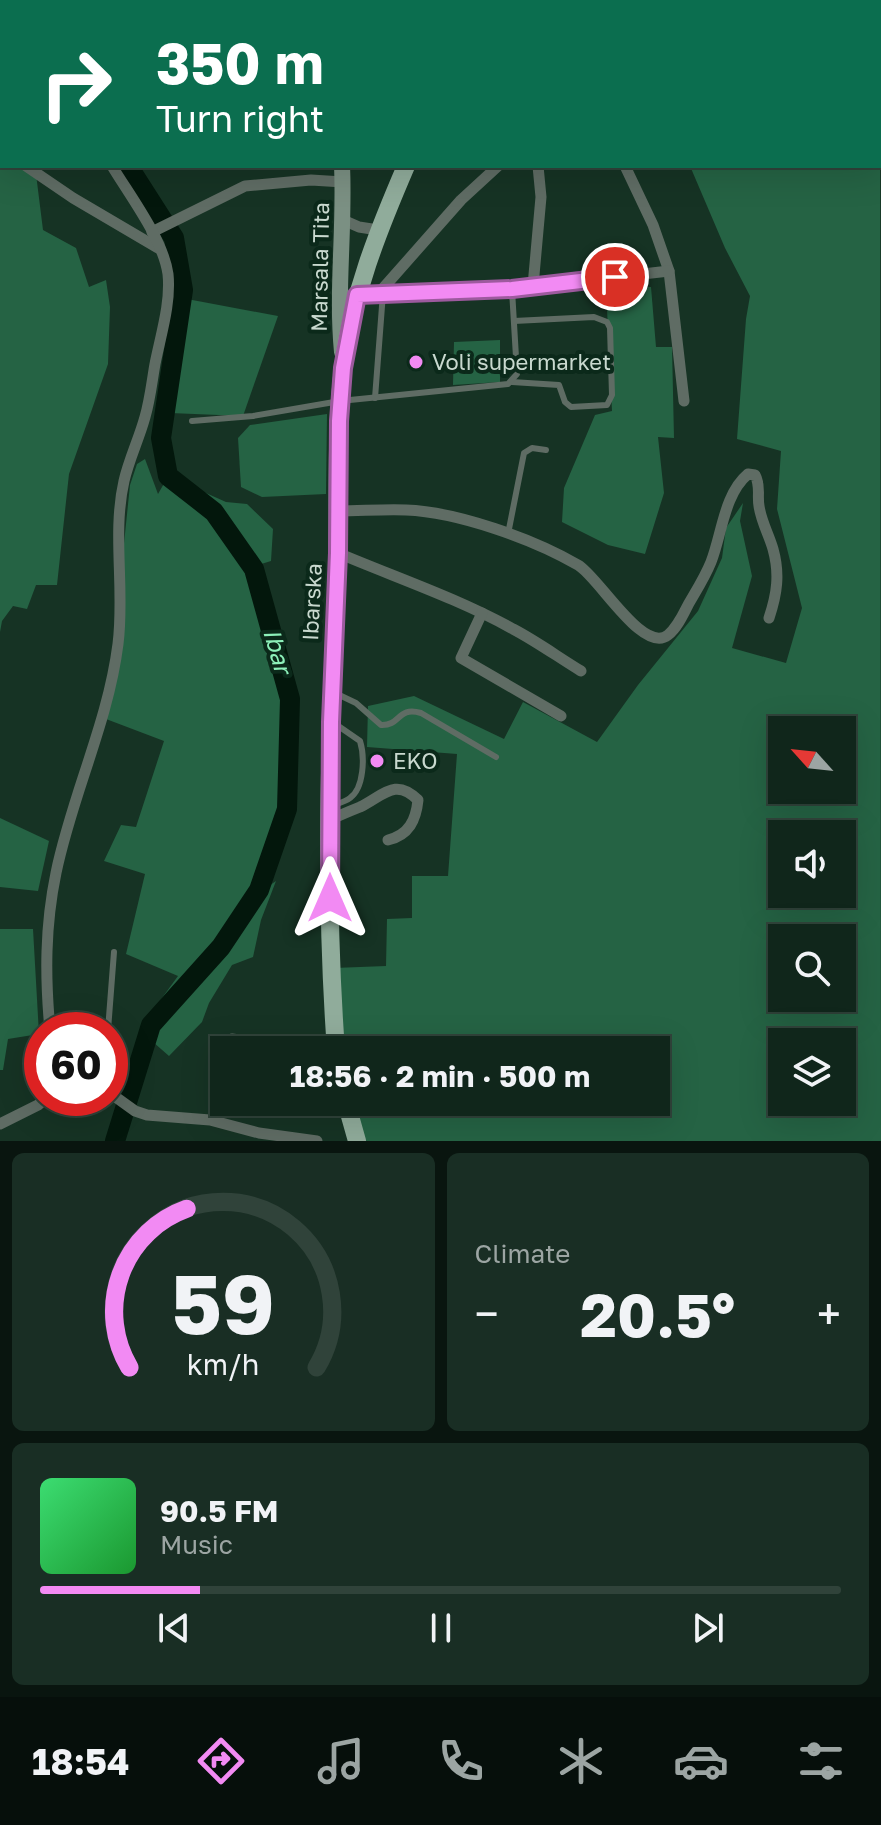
<!DOCTYPE html>
<meta charset="utf-8">
<style>
:root{--surface:#10261b;--page:#192e24;--text:#f1f3f6;--muted:#9ca5a3;--line:#30433a;--accent:#f28af3}
body{margin:0;font-family:"Golos Text",sans-serif;background:var(--page);color:var(--text);height:100vh;display:flex;flex-direction:column;font-size:30px;white-space:nowrap}
*{box-sizing:border-box;margin:0}
p{font-size:26px;color:var(--muted)}
.icon{flex:none;width:44px;height:44px;fill:none;stroke:currentColor;stroke-width:2;stroke-linecap:round;stroke-linejoin:round}
.map{position:relative;height:1141px;overflow:hidden}
.sheet{display:flex;flex-direction:column;gap:12px;padding:12px;background:#09150f;flex:1}
.sheet>*{flex:none}
.guide{position:absolute;left:0px;top:0px;width:882px;height:168px;box-shadow:0 8px 32px #0002,0 0 0 2px var(--line);background:#0b6e4f;color:#fff;overflow:hidden}
.needle{width:52px;rotate:297deg}
.controls{position:absolute;left:768px;top:716px;display:grid;gap:16px}
.controls a{display:grid;place-items:center;width:88px;height:88px;border-radius:0px;background:var(--surface);box-shadow:0 8px 32px #0002,0 0 0 2px var(--line);font-size:40px}
.speed{position:absolute;left:24px;top:1012px;display:flex;gap:16px;font-size:40px;font-weight:700;text-align:center}
.speed>*{display:grid;place-content:center;width:104px;height:104px;border-radius:50%;background:var(--surface);box-shadow:0 8px 32px #0002,0 0 0 2px var(--line);line-height:1}
.speed .limit{border:12px solid #d22;background:#fff;color:#111}
.pin{position:absolute;display:grid;place-items:center;width:68px;height:68px;color:#fff;margin:-34px;border:4px solid #fff;border-radius:50%;box-shadow:0 2px 8px #0007}
.me{position:absolute;width:88px;margin:-44px;rotate:0deg;stroke-linejoin:round;filter:drop-shadow(0 0 6px #0008)}
.turn{display:flex;align-items:center;gap:28px;height:168px;padding:0 24px;font-size:36px}
.turn .icon{width:104px;height:104px;stroke-width:2.5}
.turn b{display:block;font-size:56px;line-height:68px}
.big{font-size:60px;font-weight:700;line-height:1.1}
.sheet .card{flex:1;display:flex;flex-direction:column;justify-content:center;gap:12px;min-width:0;padding:0 28px;border-radius:12px;background:var(--page)}
.sheet .dial{align-items:center;gap:0}
.dial svg{height:208px;overflow:visible;fill:none;stroke:var(--line);stroke-width:7;stroke-linecap:round;text-anchor:middle}
.dial text{fill:var(--text);stroke:none}
.song{display:flex;align-items:center;gap:24px}
.cover{width:96px;height:96px;border-radius:12px;background:linear-gradient(135deg,hsl(140 70% 55%),hsl(130 70% 35%))}
.played{height:8px;border-radius:4px;background:linear-gradient(90deg,var(--accent) 20%,var(--line) 20%)}
.keys{display:flex;justify-content:space-around;direction:ltr}
.heat{display:flex;justify-content:space-between;align-items:center;font-size:44px;direction:ltr}
.sheet .tiles{flex:1;display:grid;gap:12px;grid-template-columns:1fr 1fr}
.card:last-child{grid-column:span 2}
.trip{position:absolute;left:210px;top:1036px;width:460px;height:80px;border-radius:0px;background:var(--surface);box-shadow:0 8px 32px #0002,0 0 0 2px var(--line);font-weight:700;line-height:80px;text-align:center}
.tab-bar{display:flex;height:128px;justify-content:space-around;align-items:center;background:#060f0b;color:var(--muted)}
.tab-bar .icon{width:56px;height:56px}
.tab-bar .on{color:var(--accent)}
.tab-bar b{font-size:36px;color:var(--text)}
.map>svg:first-child{display:block}
.green{fill:#256344;fill-rule:evenodd}
.lines{fill:none;stroke-linecap:round;stroke-linejoin:round}
.river{stroke:#03170c;stroke-width:20}
.lane{stroke:#5f6c64;stroke-width:6}
.street{stroke:#5f6c64;stroke-width:11}
.secondary{stroke:#7b9083;stroke-width:16}
.primary{stroke:#90ac9b;stroke-width:18}
.route-casing{stroke:#9d5a9e;stroke-width:20}
.route{stroke:#f28af3;stroke-width:14}
.poi-dot{fill:#f28af3;stroke:#0b291a;stroke-width:3}
.labels{text-anchor:middle;stroke-width:8;stroke-linejoin:round;paint-order:stroke}
.street-label{font-size:22px;fill:#c9d9cf;stroke:#0b291a}
.poi-label{font-size:22px;fill:#c9d9cf;stroke:#0b291a;text-anchor:start}
.water-label{font-size:24px;font-style:italic;fill:#8df1ba;stroke:#0b291a}
</style>
<div class="map">
<svg width="881" height="1141" viewBox="0 0 881 1141">
<rect width="100%" height="100%" fill="#163324"/>
<g class="green">
<path d="M880,16l1,1125h-516l-12,-39h303v-52h-314l-8,-82 52,-2 1,-47 25,-1v-42h36l9,-122 -90,-7 1,-41 46,-10 90,43 19,-37 74,40 41,-57 60,-74 24,-53 4,-30 17,-25 -3,18 12,55 -20,72 54,15 16,-55 -25,-99 4,-58 -44,-12 9,-120 4,-23 -25,-48 -35,-82h190zM782,730h60v60h-60zM782,834h60v60h-60zM782,938h60v60h-60zM782,1042h60v60h-60z"/>
<polygon points="0,104 2,166 35,166 43,230 76,248 89,287 106,280 110,307 108,364 69,474 57,585 36,585 27,609 13,606 2,621 0,632"/>
<polygon points="651,287 656,347 672,347 674,438 658,437 664,493 645,554 608,545 562,522 564,488 595,415 612,411 606,289"/>
<polygon points="187,299 278,316 243,416 170,413"/>
<polygon points="500,340 500,382 453,385 454,342"/>
<polygon points="327,414 326,494 262,497 241,487 238,438 250,425"/>
<polygon points="145,459 158,494 166,480 210,517 250,571 285,698 280,806 254,885 213,945 151,1013 178,976 126,954 145,874 104,861 121,825 136,827 164,741 106,719 130,485 137,464"/>
<polygon points="188,485 226,502 247,504 273,529 271,561 258,565 220,510"/>
<polygon points="0,818 49,841 38,891 0,887"/>
<polygon points="276,881 261,920 253,957 232,965 209,1003 202,1022 169,1056 153,1042 155,1027 225,948 266,888"/>
<polygon points="0,929 33,929 39,1034 8,1039 3,1070 0,1070"/>
</g>
<g class="lines">
<g class="river">
<polyline points="40,0 40,2"/>
<polyline points="115,1141 151,1025 221,947 259,890 287,809 290,699 254,569 214,512 168,476 161,438 183,290 174,238 128,166"/>
</g>
<g class="lane">
<polyline points="191,0 192,2"/>
<polyline points="817,2 819,0"/>
<polyline points="512,382 559,385 565,402 571,407 607,405 612,395 610,328 607,322 594,317 514,321"/>
<polyline points="375,398 383,293"/>
<polyline points="192,421 253,416 340,401 508,384 517,374 512,290"/>
<polyline points="508,534 524,453 532,448 546,450"/>
<path d="M335,693l21,10 25,22c20,1 16,-19 40,-12l75,44"/>
<path d="M331,806c5,-2 14,-4 19,-8 14,-10 15,-41 10,-57l-26,-18"/>
<polyline points="108,1030 114,952"/>
</g>
<g class="street">
<polyline points="23,0 24,2"/>
<polyline points="673,0 674,2"/>
<polyline points="587,2 587,0"/>
<polyline points="0,150 2,151"/>
<polyline points="26,166 73,198 158,248"/>
<polyline points="625,166 653,225 669,271 684,401"/>
<polyline points="343,220 359,227 378,230"/>
<polyline points="152,232 245,186 311,180 343,182"/>
<polyline points="533,286 541,197 538,166"/>
<polyline points="378,294 461,200 498,166"/>
<polyline points="355,295 512,289 669,271"/>
<path d="M339,511c22,0 45,-2 67,-1 52,2 127,29 172,55 20,11 65,90 90,70 9,-7 15,-20 20,-30 8,-14 17,-28 23,-43 11,-28 13,-68 37,-88l7,1c6,11 2,20 4,31 2,15 10,29 14,43 7,25 4,45 -4,69"/>
<path d="M338,553c59,25 119,45 175,76 23,12 45,28 68,42"/>
<polyline points="482,613 461,658 561,716"/>
<path d="M330,820c10,-5 20,-9 30,-13 23,-11 35,-30 58,-7 -2,20 -9,35 -30,40"/>
<path d="M50,1030c-5,-54 -5,-104 6,-157 16,-78 52,-150 62,-229 7,-54 -6,-111 6,-163 5,-22 15,-42 21,-64 5,-17 7,-36 10,-53 6,-30 16,-61 13,-90 -5,-35 -38,-78 -56,-108"/>
<polyline points="232,1039 320,1050"/>
<polyline points="110,1093 135,1111 147,1115 210,1120 259,1133 317,1141"/>
<polyline points="0,1124 38,1105 46,1098"/>
</g>
<g class="secondary">
<polyline points="320,0 321,2"/>
<path d="M342,352c-6,-62 3,-124 0,-186"/>
</g>
<g class="primary">
<polyline points="463,2 463,0"/>
<path d="M336,1050c-11,-149 -7,-298 0,-447 4,-78 -2,-158 7,-236 9,-71 35,-136 63,-201"/>
<polyline points="346,1102 357,1141"/>
</g>
</g>
<g class="lines">
<defs>
<polyline id="route" points="330,898 331,722 338,553 339,421 343,368 357,295 512,289 615,277"/>
</defs>
<use href="#route" class="route-casing"/>
<use href="#route" class="route"/>
</g>
<g class="poi-dot">
<circle cx="416" cy="362" r="8"/>
<circle cx="377" cy="761" r="8"/>
</g>
<g class="labels">
<g class="street-label">
<text transform="translate(320 267) rotate(-89)" y="8">Marsala Tita</text>
<text transform="translate(312 602) rotate(-87)" y="8">Ibarska</text>
</g>
<g class="poi-label">
<text x="432" y="370">Voli supermarket</text>
<text x="393" y="769">EKO</text>
</g>
<g class="water-label">
<text transform="translate(277 651) rotate(74)" y="8">Ibar</text>
</g>
</g>
</svg>
<div class="controls">
<a><svg class="needle" viewBox="-14 -14 28 28"><path d="M0-13l5 13h-10z" fill="#e53935"/><path d="M0 13l5-13h-10z" fill="#9ca5a3"/></svg></a>
<a><svg class="icon" aria-label="sound" viewBox="0 0 24 24"><path d="M4 9h4l5-4v14l-5-4H4zM17 9q2 3 0 6"/></svg></a>
<a><svg class="icon" aria-label="search" viewBox="0 0 24 24"><circle cx="10" cy="10" r="6"/><path d="M15 15l6 6"/></svg></a>
<a><svg class="icon" aria-label="layers" viewBox="0 0 24 24"><path d="M12 4l9 5-9 5-9-5zM3 14l9 5 9-5"/></svg></a>
</div>
<div class="speed"><div class="limit">60</div></div>
<div class="pin" style="left:615px;top:277px;background:#d93025"><svg class="icon" aria-label="arrive" viewBox="0 0 24 24"><path d="M6 21V4h12l-3 4 3 4H6"/></svg></div>
<svg class="me" style="left:330px;top:898px" viewBox="-20 -20 40 40"><path d="M0-17L14 15 0 8-14 15z" fill="#f28af3" stroke="#fff" stroke-width="4"/></svg>
<div class="trip">18:56 · 2 min · 500 m</div>
<div class="guide">
<div class="turn"><svg class="icon" aria-label="right" viewBox="0 0 24 24"><path d="M7 20v-9h11M14 6l5 5-5 5"/></svg><div><b>350 m</b>Turn right</div></div>
</div>
</div>
<section class="sheet">
<div class="tiles">
<div class="card dial"><svg viewBox="0 0 100 80">
<path d="M14 69A42 42 0 1 1 86 69"/>
<path d="M14 69A42 42 0 0 1 36 8" stroke="#f28af3"/>
<text x="50" y="56" font-size="32" font-weight="700">59</text>
<text x="50" y="72" font-size="11">km/h</text>
</svg></div>
<div class="card"><p>Climate</p>
<div class="heat"><a>−</a><b class="big">20.5°</b><a>+</a></div>
</div>
<div class="card">
<div class="song"><i class="cover"></i><div><b>90.5 FM</b><p>Music</p></div></div>
<div class="played"></div>
<div class="keys"><svg class="icon" aria-label="previous" viewBox="0 0 24 24"><path d="M18 5L8 12l10 7zM5 5v14"/></svg><svg class="icon" aria-label="pause" viewBox="0 0 24 24"><path d="M8 5v14M16 5v14"/></svg><svg class="icon" aria-label="next" viewBox="0 0 24 24"><path d="M6 5l10 7-10 7zM19 5v14"/></svg></div>
</div>
</div>
</section>
<nav class="tab-bar">
<b>18:54</b>
<svg class="icon on" aria-label="directions" viewBox="0 0 24 24"><path d="M12 3l9 9-9 9-9-9zM9 14v-3h6M13 9l2 2-2 2"/></svg>
<svg class="icon" aria-label="music" viewBox="0 0 24 24"><path d="M9 18V5l10-2v13"/><circle cx="6" cy="18" r="3"/><circle cx="16" cy="16" r="3"/></svg>
<svg class="icon" aria-label="phone" viewBox="0 0 24 24"><path d="M5 4h4l2 5-3 2q2 4 5 5l2-3 5 2v4C11 20 4 13 5 4z"/></svg>
<svg class="icon" aria-label="climate" viewBox="0 0 24 24"><path d="M12 3v18M4 7l16 10M4 17L20 7"/></svg>
<svg class="icon" aria-label="car" viewBox="0 0 24 24"><path d="M5 17H2v-5l4-1 3-4h7l3 4 3 1v5h-3M9 17h6M6 11h13"/><circle cx="7" cy="17" r="2"/><circle cx="17" cy="17" r="2"/></svg>
<svg class="icon" aria-label="filters" viewBox="0 0 24 24"><path d="M4 7h16M4 17h16"/><circle cx="9" cy="7" r="2"/><circle cx="15" cy="17" r="2"/></svg>
</nav>
